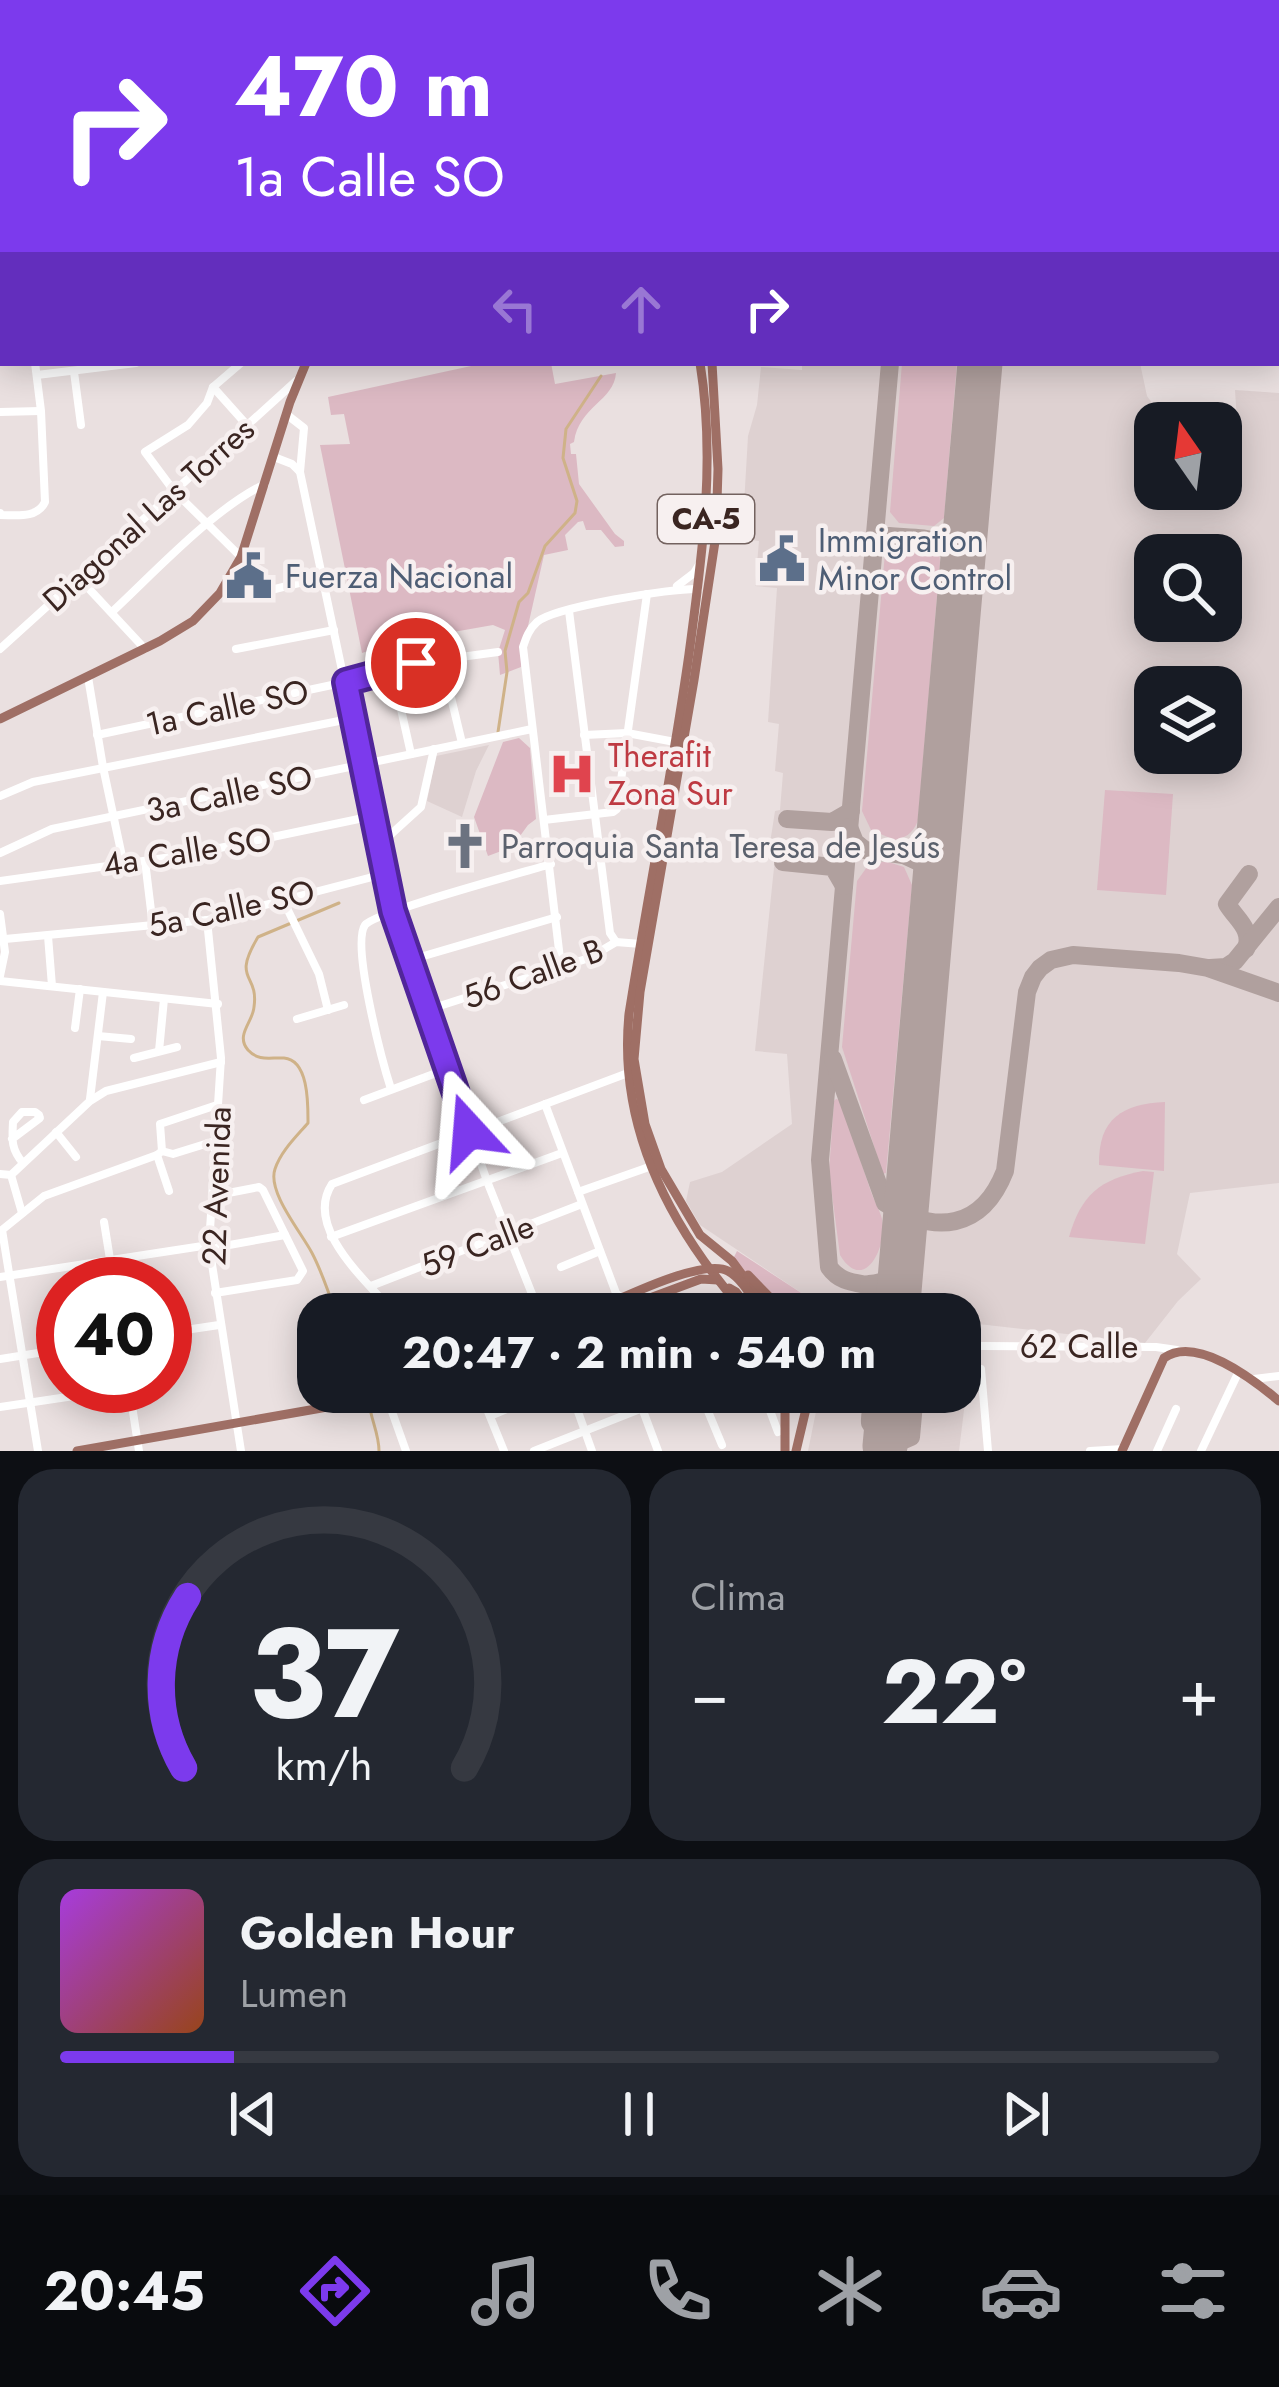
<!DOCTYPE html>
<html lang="es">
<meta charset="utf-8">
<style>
:root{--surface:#171b24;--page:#242831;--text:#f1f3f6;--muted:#9ea1a6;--line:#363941;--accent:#7c3aed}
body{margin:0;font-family:Jost,sans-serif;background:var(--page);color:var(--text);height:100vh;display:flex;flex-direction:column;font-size:45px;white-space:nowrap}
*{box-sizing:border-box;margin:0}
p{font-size:39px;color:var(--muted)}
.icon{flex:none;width:66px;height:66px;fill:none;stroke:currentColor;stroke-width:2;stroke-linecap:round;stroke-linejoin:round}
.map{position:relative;height:1451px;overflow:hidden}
.drawer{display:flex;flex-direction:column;gap:18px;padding:18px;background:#0d0f14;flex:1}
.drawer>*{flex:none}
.banner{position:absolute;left:0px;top:0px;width:1281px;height:366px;box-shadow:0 6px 30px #0003;background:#7c3aed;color:#fff;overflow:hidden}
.needle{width:78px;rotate:346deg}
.buttons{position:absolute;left:1134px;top:402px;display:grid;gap:24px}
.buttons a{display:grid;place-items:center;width:108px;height:108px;border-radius:24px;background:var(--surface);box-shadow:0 6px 30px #0003;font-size:60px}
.speed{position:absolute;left:36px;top:1257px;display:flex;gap:24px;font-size:60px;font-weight:700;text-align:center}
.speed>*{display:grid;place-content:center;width:156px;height:156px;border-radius:50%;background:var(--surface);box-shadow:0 6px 30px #0003;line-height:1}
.speed .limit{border:18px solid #d22;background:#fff;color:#111}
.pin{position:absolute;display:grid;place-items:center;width:102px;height:102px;color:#fff;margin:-51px;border:6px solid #fff;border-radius:50%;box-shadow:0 3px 12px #0007}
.me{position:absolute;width:132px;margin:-66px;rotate:341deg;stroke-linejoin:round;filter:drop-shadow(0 0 9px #0008)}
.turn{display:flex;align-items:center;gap:42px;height:252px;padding:0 36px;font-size:54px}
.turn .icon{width:156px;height:156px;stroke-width:2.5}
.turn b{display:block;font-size:84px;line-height:102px}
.lanes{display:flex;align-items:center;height:114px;padding:0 36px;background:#0003;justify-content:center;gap:60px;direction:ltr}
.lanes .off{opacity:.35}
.big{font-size:90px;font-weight:700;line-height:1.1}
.drawer .tile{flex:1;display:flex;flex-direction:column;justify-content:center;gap:18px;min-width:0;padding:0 42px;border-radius:36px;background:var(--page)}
.drawer .dial{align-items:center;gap:0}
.dial svg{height:312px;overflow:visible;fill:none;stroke:var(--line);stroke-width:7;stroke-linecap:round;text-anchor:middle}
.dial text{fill:var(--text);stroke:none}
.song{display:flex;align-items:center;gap:36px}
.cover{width:144px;height:144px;border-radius:18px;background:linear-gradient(135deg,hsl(280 70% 55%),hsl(20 70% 35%))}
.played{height:12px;border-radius:6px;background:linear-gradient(90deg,var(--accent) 15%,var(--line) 15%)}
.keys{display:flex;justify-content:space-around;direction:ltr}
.heat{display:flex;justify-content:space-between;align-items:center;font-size:66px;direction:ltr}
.drawer .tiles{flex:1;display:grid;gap:18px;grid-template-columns:1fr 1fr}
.tile:last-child{grid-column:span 2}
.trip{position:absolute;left:297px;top:1293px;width:684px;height:120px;border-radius:36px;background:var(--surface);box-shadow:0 6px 30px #0003;font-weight:700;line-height:120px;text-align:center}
.menu{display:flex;height:192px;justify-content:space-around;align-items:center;background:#090b0e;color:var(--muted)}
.menu .icon{width:84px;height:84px}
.menu .selected{color:var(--accent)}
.menu b{font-size:54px;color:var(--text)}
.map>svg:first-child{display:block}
.built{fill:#ded1d1;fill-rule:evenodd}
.green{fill:#dcb9c3}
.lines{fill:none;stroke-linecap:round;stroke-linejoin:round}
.stream{stroke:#cfb288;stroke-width:3}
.taxiway{stroke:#b0a09e;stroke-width:18}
.runway{stroke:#b0a09e;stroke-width:45}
.minor{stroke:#fff;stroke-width:8}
.major{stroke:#9f6f65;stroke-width:9}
.route-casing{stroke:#51269a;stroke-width:30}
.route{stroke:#7c3aed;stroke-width:21}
.labels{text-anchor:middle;stroke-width:9;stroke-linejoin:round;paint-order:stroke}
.shield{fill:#f7f0f0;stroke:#73625f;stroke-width:3}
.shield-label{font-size:30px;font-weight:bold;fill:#3a2521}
.street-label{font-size:33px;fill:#3a2521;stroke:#f7f0f0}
.service-label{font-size:33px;fill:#4e5e75;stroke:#f7f0f0;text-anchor:start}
.health-label{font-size:33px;fill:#be3a42;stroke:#f7f0f0;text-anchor:start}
.worship-label{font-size:33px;fill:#5b616d;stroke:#f7f0f0;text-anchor:start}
</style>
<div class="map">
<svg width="1279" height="1451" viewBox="0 0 1279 1451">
<rect width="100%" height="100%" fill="#eae0e0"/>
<g class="built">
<polygon points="781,0 1086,0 1085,3 780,3"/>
<path d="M802,363h338l7,33 5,7 85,18 -2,-31 44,3v790l-89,10 -13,61 24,25 -23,22 -33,42 -167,-19 1,45 -10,1 -10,81h-151l12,-59h140v-78h-138l-13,-16 -109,-73 -14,-24 4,-19 32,-10 70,-48 -5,-70 -32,-3 20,-193 -7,-2 7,-45 5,-1 3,-37 -8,-2 4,-47 -11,-2 9,-134 -22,-2 4,-45 -17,-2 6,-103 9,-31 4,-38 41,3zM1155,423h66v66h-66zM1155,555h66v66h-66zM1155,687h66v66h-66z"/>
<polygon points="489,745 476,771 462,817 427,801 436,756"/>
</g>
<g class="green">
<path d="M485,363h66l4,21 61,-11c-2,28 -37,33 -42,69l-4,2 1,10h5l3,30 36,50 9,7v5l-9,1 -14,-17h-15l-3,-9 -5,1 -13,13 3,15 -24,5 -16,71 -7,18v23l-21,8 -2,-23 7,-22 -12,-5 -102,18 -29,10 -42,-208 30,-1 -6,-30 -13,1 -3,-18z"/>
<polygon points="902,363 957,363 944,518 934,526 899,523 890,512"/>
<path d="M902,542l31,4 6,7 1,8 -22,259c-4,13 -14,20 -28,20v-2l-19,-8 -9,-19 23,-258 3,-6z"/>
<polygon points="519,738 530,748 536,819 528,825 512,847 488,856 474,817 503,742"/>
<polygon points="1105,790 1173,794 1166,895 1097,890"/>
<polygon points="885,861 904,867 912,885 886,1173 883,1174 842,1047 857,881 867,867"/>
<path d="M836,1099l4,1c10,31 21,61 31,92 3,8 9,19 11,27 6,27 -18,76 -42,36l-11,-83 5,-71z"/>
<path d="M1165,1102l-1,69 -65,-6c-1,-47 24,-61 66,-63z"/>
<path d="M1143,1171l11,1 -9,72 -76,-7c12,-42 31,-58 74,-66z"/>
<polygon points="737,1251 809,1298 822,1314 786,1314 732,1261"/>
</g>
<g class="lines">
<g class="stream">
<polyline points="622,3 623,0"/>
<polyline points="498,732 507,672 505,651 519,602 528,593 545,546 575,513 577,501 563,458 566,429 601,376"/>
<path d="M336,1314c-7,-21 -14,-42 -24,-61 -11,-21 -45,-61 -37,-84 6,-18 21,-32 33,-46 0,-18 1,-63 -24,-65 -13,-1 -25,4 -36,-8 -13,-15 5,-28 6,-43 5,-35 -23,-25 4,-70l81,-34"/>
<path d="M369,1401c1,17 10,32 10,50"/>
</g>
<g class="taxiway">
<polyline points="922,3 922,0"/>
<path d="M890,363l-70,797 9,107c21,30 57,2 68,47"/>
<path d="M932,540c23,-4 30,-17 36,-38"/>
<path d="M874,544l7,-7 8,-1c38,3 59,-2 73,39"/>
<polyline points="787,819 832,822 851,811"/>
<polyline points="849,827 855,842 865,850 904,855 924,849 940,828"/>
<polyline points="904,855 919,862 935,882"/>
<polyline points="783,862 833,867 844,886"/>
<path d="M1246,949c7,-20 -10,-30 -19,-45l22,-30"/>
<polyline points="1210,968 1226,967 1235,961 1279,907"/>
<path d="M833,1059l52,144c50,32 97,27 120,-32l22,-179 6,-15 7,-9 11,-8 22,-5 106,8 29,5 71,25"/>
<path d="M869,1284c19,-1 26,-9 32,-25"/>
<path d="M890,1392c-14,5 -21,16 -20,31l9,14 18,6 14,-6 4,-45"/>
</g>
<g class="runway">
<polyline points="1011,3 1012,0"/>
<polyline points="897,1314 980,363"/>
<polyline points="885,1446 890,1392"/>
</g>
<g class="minor">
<polyline points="33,0 35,3"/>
<polyline points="492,0 492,3"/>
<polyline points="44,3 48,0"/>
<polyline points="91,3 95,0"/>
<polyline points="266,3 278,0"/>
<polyline points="311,3 312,0"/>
<polyline points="403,3 405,0"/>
<polyline points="0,13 3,12"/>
<polyline points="0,46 3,46"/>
<polyline points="0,61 3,82"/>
<polyline points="0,139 3,139"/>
<polyline points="0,196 3,196"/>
<polyline points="0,251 3,250"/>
<polyline points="0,302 3,301"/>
<polyline points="74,372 81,425"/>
<polyline points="37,375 136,363"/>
<polyline points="213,387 246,424"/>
<polyline points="0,412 40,411"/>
<polyline points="286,414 304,428 300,472 393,911 487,1181 540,1314"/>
<polyline points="274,457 292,464 299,471"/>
<path d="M0,513v2c16,0 37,4 45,-13l-4,-91 -6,-48"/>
<polyline points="241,557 174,491 145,452 188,425 207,403 213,387 241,363"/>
<polyline points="78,577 145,649"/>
<polyline points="677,586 694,573 700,563"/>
<polyline points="255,594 323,577"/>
<polyline points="569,611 610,933 616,942"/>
<path d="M112,612c43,-40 101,-103 153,-128"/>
<polyline points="0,649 296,381"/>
<polyline points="236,649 334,630"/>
<polyline points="442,660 462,743"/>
<polyline points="392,669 411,754"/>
<polyline points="88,677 103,767 123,861"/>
<polyline points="97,735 346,682 416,663 498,652"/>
<polyline points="584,735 627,733 675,742"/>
<polyline points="0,796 33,782 354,718"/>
<polyline points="544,820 613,812 617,809 647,594"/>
<polyline points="378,846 421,807 434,749"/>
<polyline points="0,853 52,829 532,729"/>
<polyline points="145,861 153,927"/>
<polyline points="0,881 186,855 373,816"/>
<polyline points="283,900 319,974 328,1010"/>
<polyline points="0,914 5,952 0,976"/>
<polyline points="207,920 221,1058 209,1245 241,1451"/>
<polyline points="48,936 52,986"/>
<polyline points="5,939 207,920 384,874"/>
<polyline points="410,960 557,917"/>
<path d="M561,967l-38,-320c3,-9 6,-18 14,-25 17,-15 135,-34 161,-33"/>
<polyline points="0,981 218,1004"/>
<polyline points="427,1010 589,958 616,942 641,944"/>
<polyline points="297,1019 344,1005"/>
<polyline points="75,1028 80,989"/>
<polyline points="98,1036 131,1039"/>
<polyline points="159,1051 164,999"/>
<polyline points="134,1058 177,1047"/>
<path d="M391,1089c-8,-25 -40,-144 -26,-164 9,-13 160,-53 186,-61"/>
<polyline points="90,1099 103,992"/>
<polyline points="364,1100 447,1069"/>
<polyline points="545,1104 616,1293 622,1299"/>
<polyline points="56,1132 76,1157"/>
<path d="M12,1139l28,-21 -1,-3 -4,-3h-13l-9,10c-1,18 -2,27 10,41"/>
<polyline points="162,1151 160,1124 217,1105"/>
<polyline points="157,1155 169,1191"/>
<polyline points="0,1174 11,1175 22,1213"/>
<polyline points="11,1175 90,1101 106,1091 221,1062"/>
<polyline points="578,1192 649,1167"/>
<polyline points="104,1222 114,1284"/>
<polyline points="331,1237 562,1153"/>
<polyline points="218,1247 285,1235"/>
<polyline points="561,1267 600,1251"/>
<polyline points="0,1277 209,1245"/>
<polyline points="371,1286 582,1204"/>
<polyline points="215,1293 297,1280 303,1271 263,1190 259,1187 223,1194"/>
<path d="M395,1314c-27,-32 -92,-86 -63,-130l296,-111"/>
<polyline points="442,1314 472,1303"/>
<polyline points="165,1333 219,1325"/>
<polyline points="981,1346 1156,1347 1177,1350"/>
<polyline points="0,1359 63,1349"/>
<polyline points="981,1369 988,1451"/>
<polyline points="1254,1379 1279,1376"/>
<polyline points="129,1386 139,1451"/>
<polyline points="385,1392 406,1451"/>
<polyline points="480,1392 504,1451"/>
<polyline points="571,1392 592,1451"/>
<polyline points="700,1392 722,1445"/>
<polyline points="763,1392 778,1432"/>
<polyline points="0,1407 74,1396"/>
<polyline points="642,1408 658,1451"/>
<polyline points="490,1416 548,1392"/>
<polyline points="38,1451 2,1230 44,1196 157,1155 162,1151 173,1154 215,1141"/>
<polyline points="534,1451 683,1392"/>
<polyline points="1090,1451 1123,1449"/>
<polyline points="1157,1451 1176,1409"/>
<polyline points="1201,1451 1239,1371"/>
</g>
<g class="major">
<polyline points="720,0 720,3"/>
<polyline points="681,3 685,0"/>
<polyline points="735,3 737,0"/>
<polyline points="747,3 749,0"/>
<polyline points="759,3 761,0"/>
<polyline points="770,3 771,0"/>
<path d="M700,363c16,98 2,193 -11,291 -17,120 -41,240 -60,360 -9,92 22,173 75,247 13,18 28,35 40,53"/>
<polyline points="712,363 718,469 716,535 694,680 640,992 634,1059 645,1124 661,1169 700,1235 732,1261 771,1314"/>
<polyline points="0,719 160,641 193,621 220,593 241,557 290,402 306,363"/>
<polyline points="748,1275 786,1314"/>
<polyline points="729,1288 736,1292 753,1314"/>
<path d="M586,1314c28,-12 116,-57 142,-43 15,8 25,29 35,43"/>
<polyline points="607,1314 701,1279 718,1280"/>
<polyline points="782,1392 785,1410 785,1451"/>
<polyline points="77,1451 350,1403 386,1392"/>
<polyline points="796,1451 810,1392"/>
<path d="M1122,1451l42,-93c32,-23 90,22 115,43"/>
</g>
</g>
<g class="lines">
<defs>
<polyline id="route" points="416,663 346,682 393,911 469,1131"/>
</defs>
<use href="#route" class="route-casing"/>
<use href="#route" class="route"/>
</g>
<defs>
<symbol id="civic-bare" viewBox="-9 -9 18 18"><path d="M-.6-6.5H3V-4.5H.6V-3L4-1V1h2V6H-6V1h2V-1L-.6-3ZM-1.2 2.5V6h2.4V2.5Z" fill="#5c6f8a" stroke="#f7f0f0" stroke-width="2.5" paint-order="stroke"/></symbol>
<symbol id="hospital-bare" viewBox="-9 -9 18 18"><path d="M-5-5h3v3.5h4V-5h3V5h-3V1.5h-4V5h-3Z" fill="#e0444e" stroke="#f7f0f0" stroke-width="2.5" paint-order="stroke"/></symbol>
<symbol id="church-bare" viewBox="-9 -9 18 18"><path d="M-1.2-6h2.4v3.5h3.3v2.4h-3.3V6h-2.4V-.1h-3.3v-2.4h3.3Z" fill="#6b7280" stroke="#f7f0f0" stroke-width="2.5" paint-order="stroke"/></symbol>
</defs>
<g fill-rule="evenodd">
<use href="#civic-bare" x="749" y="526" width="66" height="66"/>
<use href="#civic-bare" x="216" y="543" width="66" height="66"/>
<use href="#hospital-bare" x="539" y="741" width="66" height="66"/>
<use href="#church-bare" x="432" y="813" width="66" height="66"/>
</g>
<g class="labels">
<rect class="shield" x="658" y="495" width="96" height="48" rx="9"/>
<g class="shield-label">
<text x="706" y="529">CA-5</text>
</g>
<g class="street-label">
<text transform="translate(148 514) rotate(-42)" y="12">Diagonal Las Torres</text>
<text transform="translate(227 707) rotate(-12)" y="12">1a Calle SO</text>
<text transform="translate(229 793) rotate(-12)" y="12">3a Calle SO</text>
<text transform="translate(187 851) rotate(-9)" y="12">4a Calle SO</text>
<text transform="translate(231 908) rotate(-12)" y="12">5a Calle SO</text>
<text transform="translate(533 973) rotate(-20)" y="12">56 Calle B</text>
<text transform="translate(216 1186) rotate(-88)" y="12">22 Avenida</text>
<text transform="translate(477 1245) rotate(-21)" y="12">59 Calle</text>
<text x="1079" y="1358">62 Calle</text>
</g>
<g class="service-label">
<text x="818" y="552">Immigration<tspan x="818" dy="38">Minor Control</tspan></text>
<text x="285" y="588">Fuerza Nacional</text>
</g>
<g class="health-label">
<text x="608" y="767">Therafit<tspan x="608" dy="38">Zona Sur</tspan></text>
</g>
<g class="worship-label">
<text x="501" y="858">Parroquia Santa Teresa de Jesús</text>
</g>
</g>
</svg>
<div class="buttons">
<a><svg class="needle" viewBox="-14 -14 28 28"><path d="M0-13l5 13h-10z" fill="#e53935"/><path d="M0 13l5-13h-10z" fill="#9ea1a6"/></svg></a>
<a><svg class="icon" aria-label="search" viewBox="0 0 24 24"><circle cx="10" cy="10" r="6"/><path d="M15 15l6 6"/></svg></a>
<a><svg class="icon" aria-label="layers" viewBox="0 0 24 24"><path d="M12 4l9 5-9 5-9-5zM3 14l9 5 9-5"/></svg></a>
</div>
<div class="speed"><div class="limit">40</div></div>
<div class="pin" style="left:416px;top:663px;background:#d93025"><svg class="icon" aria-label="arrive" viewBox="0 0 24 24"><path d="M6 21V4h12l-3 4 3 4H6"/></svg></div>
<svg class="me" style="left:469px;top:1131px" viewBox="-20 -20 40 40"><path d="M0-17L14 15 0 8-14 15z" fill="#7c3aed" stroke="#fff" stroke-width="4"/></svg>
<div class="trip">20:47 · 2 min · 540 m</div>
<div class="banner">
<div class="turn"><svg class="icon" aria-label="right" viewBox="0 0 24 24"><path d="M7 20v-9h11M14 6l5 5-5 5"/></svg><div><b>470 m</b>1a Calle SO</div></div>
<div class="lanes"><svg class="icon off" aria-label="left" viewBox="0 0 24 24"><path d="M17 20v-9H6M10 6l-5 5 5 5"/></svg><svg class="icon off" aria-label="ahead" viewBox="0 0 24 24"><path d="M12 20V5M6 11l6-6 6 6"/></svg><svg class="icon" aria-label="right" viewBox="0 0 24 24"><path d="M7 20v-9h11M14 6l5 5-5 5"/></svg></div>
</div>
</div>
<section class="drawer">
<div class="tiles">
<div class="tile dial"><svg viewBox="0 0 100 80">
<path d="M14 69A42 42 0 1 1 86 69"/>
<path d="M14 69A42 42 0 0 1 15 25" stroke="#7c3aed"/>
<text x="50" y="56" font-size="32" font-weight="700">37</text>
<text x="50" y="72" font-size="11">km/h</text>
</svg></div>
<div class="tile"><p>Clima</p>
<div class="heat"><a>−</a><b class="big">22°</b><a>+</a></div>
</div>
<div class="tile">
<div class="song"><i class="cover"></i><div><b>Golden Hour</b><p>Lumen</p></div></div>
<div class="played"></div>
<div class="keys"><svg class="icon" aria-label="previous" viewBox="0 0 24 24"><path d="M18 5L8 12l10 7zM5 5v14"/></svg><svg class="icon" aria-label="pause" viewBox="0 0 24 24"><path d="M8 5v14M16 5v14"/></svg><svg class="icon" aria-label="next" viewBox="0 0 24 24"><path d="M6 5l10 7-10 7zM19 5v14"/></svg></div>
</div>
</div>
</section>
<nav class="menu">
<b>20:45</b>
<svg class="icon selected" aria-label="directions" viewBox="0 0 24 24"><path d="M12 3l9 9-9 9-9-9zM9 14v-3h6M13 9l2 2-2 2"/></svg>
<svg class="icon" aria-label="music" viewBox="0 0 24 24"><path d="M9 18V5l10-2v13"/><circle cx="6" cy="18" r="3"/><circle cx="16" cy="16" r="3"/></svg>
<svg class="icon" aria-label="phone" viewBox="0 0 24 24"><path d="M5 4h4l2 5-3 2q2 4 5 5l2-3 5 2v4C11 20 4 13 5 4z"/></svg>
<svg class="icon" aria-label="climate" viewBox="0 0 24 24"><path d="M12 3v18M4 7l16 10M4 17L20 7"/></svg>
<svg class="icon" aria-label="car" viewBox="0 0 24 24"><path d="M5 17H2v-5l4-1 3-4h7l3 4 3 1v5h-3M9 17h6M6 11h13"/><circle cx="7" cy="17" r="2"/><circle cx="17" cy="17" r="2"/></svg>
<svg class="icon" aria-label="filters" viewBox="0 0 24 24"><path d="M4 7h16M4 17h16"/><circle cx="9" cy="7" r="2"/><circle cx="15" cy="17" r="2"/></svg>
</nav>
